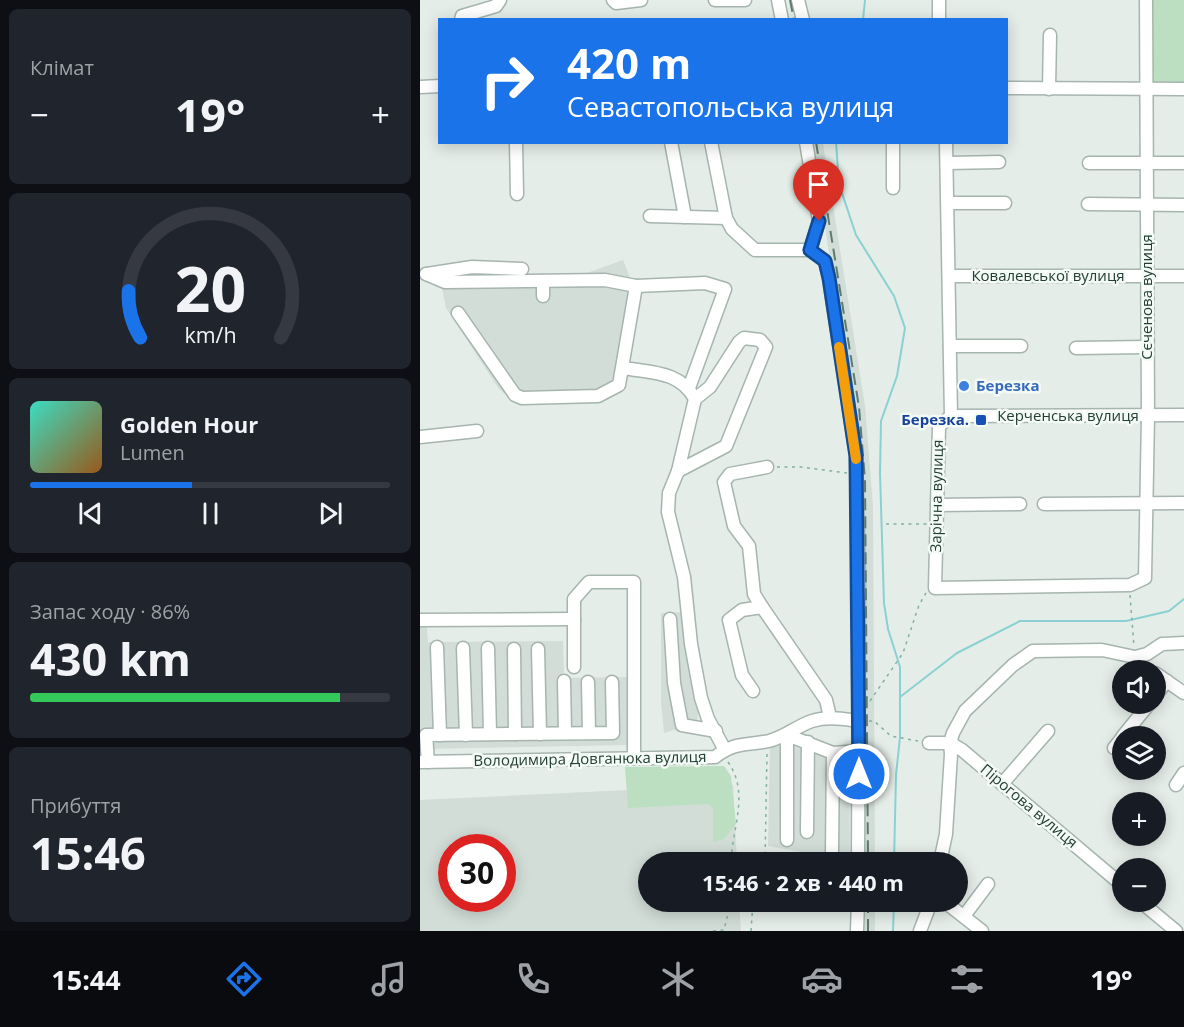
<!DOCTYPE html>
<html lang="uk">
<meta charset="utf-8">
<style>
:root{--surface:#171b24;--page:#20242c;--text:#f1f3f6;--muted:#9ea1a6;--line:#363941;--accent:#1a73e8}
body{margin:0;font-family:"Open Sans",sans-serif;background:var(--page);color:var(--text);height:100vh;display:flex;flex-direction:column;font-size:22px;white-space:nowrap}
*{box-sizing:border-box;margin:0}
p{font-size:20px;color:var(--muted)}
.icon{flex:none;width:33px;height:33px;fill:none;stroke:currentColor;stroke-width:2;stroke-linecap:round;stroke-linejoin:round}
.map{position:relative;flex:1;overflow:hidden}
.drawer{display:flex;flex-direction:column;gap:9px;padding:9px;background:#0d0f14;width:420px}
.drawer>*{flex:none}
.hud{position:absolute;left:18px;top:18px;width:570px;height:126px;border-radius:0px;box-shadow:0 3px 15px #0003;background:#1a73e8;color:#fff;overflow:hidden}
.fabs{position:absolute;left:692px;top:660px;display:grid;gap:12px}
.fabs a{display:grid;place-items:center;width:54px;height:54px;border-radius:50%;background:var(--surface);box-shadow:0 3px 15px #0003;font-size:30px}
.speed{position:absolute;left:18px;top:834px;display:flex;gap:12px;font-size:30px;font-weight:700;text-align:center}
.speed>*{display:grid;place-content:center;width:78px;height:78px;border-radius:50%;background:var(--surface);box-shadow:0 3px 15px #0003;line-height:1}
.speed .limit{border:9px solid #d22;background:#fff;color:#111}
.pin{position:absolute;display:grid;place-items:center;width:51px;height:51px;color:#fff;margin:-62px -26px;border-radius:50% 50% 50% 0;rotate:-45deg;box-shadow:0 0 6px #0007}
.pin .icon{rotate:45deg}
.me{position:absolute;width:66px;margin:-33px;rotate:0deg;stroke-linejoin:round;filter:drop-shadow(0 0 4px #0008)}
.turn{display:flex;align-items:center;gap:21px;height:126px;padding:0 30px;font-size:27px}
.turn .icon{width:78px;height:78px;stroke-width:2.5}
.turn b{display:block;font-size:42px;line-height:51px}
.big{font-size:45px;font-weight:700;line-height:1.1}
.drawer .card{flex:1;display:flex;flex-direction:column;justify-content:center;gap:9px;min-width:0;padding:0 21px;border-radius:9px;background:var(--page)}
.drawer .dial{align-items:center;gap:0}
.dial svg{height:156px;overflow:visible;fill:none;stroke:var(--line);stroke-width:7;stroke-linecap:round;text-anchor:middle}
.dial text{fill:var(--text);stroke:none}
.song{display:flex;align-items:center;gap:18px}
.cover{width:72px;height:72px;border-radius:9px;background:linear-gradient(135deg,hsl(170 70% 55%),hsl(30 70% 35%))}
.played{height:6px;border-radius:3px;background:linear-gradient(90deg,var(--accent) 45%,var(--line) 45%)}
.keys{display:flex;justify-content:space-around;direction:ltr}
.heat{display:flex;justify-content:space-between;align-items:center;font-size:33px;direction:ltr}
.charge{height:9px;border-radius:4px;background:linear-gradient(90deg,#34c759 86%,var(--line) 0)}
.trip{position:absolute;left:218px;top:852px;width:330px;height:60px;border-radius:30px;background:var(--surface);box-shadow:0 3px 15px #0003;font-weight:700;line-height:60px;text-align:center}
.menu{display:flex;height:96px;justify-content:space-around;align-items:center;background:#090b0e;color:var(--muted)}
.menu .icon{width:42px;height:42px}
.menu .active{color:var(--accent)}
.menu b{font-size:27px;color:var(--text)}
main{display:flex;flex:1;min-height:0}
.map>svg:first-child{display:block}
.built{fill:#d2ddd7;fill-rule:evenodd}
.grass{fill:#bcdfc1}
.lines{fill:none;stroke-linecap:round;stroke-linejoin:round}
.stream{stroke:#8bd0d3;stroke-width:2}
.minor-casing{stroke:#a6b5ae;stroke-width:15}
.path{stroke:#83b29e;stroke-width:1.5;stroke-dasharray:3 4.5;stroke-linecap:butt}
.minor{stroke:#fff;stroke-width:12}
.rail{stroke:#5d7b6f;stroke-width:2;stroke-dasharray:12 6;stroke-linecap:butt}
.route-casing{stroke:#114b97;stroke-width:15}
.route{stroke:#1a73e8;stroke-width:10}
.slow{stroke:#f59e0b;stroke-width:10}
.shop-dot{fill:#3f7fe0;stroke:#f4faf6;stroke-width:2}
.transit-dot{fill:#1a4fb4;stroke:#f4faf6;stroke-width:2}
.labels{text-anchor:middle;stroke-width:5;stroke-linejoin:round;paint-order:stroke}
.street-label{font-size:15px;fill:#233f34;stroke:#f4faf6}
.shop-label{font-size:15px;font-weight:bold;fill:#366cbe;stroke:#f4faf6;text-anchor:start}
.transit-label{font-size:15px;font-weight:bold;fill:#164399;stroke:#f4faf6;text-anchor:end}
</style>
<main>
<section class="drawer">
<div class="card"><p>Клімат</p>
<div class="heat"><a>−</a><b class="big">19°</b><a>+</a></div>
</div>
<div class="card dial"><svg viewBox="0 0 100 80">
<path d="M14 69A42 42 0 1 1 86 69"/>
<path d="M14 69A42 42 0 0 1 8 45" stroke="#1a73e8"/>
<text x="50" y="56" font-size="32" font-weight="700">20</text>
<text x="50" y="72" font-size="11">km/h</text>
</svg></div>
<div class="card">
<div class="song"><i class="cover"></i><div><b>Golden Hour</b><p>Lumen</p></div></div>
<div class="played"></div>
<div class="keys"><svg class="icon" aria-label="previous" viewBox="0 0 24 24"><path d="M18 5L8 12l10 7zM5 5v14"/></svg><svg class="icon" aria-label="pause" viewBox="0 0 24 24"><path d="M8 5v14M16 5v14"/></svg><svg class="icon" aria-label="next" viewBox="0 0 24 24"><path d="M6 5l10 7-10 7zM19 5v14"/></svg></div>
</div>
<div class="card"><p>Запас ходу · 86%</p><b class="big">430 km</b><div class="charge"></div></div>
<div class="card"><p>Прибуття</p><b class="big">15:46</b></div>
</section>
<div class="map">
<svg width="764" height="931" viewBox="0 0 764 931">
<rect width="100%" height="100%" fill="#e4ede8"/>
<g class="built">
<polygon points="392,143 403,143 445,406 453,507 455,862 440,862 433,407"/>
<polygon points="203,260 219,300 206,384 169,402 93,401 79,389 26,308 22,288 31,277 167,273"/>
<polygon points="264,612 279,702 277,723 244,733 241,701 241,613"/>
<polygon points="0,627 7,627 8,642 143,641 144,678 209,677 209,745 0,749"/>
<polygon points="350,743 429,757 430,861 348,846"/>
<path d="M313,785l4,77h-89v40h91l2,29h-321v-131zM32,848h50v50h-50z"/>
<polygon points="440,902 455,902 455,931 441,931"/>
</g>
<g class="grass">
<polygon points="731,0 764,0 764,84 732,83"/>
<polygon points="304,766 311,776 316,824 304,839 293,842 293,808 288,804 208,808 205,767"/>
</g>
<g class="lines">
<g class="stream">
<polyline points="443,20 445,0"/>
<polyline points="416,142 419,184 436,235 474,296 485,328 477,376 461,421 460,473 464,603 468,629 480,667 480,737 476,775 474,862"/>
<polyline points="480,697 537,653 600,621 706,621 749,611 764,599"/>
<polyline points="473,931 474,902"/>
</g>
<defs>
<g id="minor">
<polyline points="193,0 196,3 221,0"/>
<polyline points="295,0 325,0"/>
<polyline points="358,0 362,20"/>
<polyline points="378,0 383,20"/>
<polyline points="41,20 42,16 76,6 80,0"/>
<polyline points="519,20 519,0"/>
<polyline points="0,87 20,86"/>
<polyline points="586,88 764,89"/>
<polyline points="629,89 630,35"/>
<polyline points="96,142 97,194"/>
<polyline points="251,142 265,217"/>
<polyline points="291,142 306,218 312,229 335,250 390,250"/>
<polyline points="386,142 399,221 390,250 405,261 409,278 436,456 439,578 438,862"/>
<polyline points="526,142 531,416"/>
<polyline points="527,163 579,162"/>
<polyline points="669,163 764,163"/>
<polyline points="473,188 473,142"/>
<polyline points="528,203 585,203"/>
<polyline points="668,204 764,205"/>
<polyline points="230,216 306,218"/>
<polyline points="6,274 25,282 185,280 216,286 285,283 305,289 269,388"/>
<polyline points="7,274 52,267 102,269"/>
<polyline points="529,276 764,276"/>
<polyline points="123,281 123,296"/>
<polyline points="38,313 95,395 102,398 178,396 199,385 216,286"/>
<polyline points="530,346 601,346"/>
<polyline points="656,348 727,347"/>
<path d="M204,368c28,5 56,3 71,31l-17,72 -9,22 -1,19 16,65 7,67 10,54 7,21 17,31"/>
<polyline points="531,416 519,426 515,588 710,585 725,578 728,416 726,0"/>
<polyline points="531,416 764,415"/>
<polyline points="0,437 57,431"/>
<polyline points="258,471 306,446 346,347 340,340 324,338 319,342 290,387 275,399"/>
<polyline points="624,504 764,503"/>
<polyline points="517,505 600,504"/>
<polyline points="342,607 334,594 329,546 314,526 304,482 310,474 347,467"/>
<polyline points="250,619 254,683 262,725 296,731"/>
<polyline points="0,620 154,619"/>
<polyline points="17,647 20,735"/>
<polyline points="43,648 46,735"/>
<polyline points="68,648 70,734"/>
<polyline points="94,649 95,734"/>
<polyline points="118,649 120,734"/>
<polyline points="154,667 154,599 169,582 214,582 214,758"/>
<polyline points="735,673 764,693"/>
<polyline points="144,681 145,733"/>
<polyline points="168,682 169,733"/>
<polyline points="333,691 322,675 309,620 322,610 342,607 406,700 410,717"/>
<polyline points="735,696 747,681"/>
<polyline points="703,736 729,704"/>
<polyline points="509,743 530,743 542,750 702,885"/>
<polyline points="694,748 702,738"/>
<path d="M0,762l295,-5c21,-16 31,-11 54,-16 16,-4 28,-15 43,-20 16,-5 31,-2 47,0"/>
<polyline points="8,762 6,735 193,733 192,682"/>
<polyline points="582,784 628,731"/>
<polyline points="756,785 764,773"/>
<polyline points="387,832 388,742"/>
<polyline points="367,840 367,735 413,753 439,751"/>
<polyline points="412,851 413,753"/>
<polyline points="520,862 526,834 531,754 530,743 533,733 545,711 593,665 613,651 682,650 715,657 727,654 742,644 764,643"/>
<polyline points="525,902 562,931"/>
<polyline points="721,902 756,931"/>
<polyline points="544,916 568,884"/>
<polyline points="437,931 438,902"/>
<polyline points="500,931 511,902"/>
</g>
</defs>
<use href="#minor" class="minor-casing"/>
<g class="path">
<polyline points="357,467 381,467 427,473"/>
<polyline points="466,524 507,524"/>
<polyline points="710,595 714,647"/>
<polyline points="450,701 483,653 499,605 506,593"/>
<polyline points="449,721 454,721 471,736 498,741"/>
<path d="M308,762c22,31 4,66 3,100"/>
<polyline points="345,862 347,753"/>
<polyline points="293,931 304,930 311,902"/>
<polyline points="331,931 333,902"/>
</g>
<use href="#minor" class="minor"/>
<g class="rail">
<polyline points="370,0 374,20"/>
<polyline points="396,142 439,407 445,480 448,862"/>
<polyline points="448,931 448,902"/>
</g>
</g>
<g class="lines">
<defs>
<polyline id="route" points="399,221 390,250 405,261 409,278 436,456 439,774"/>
</defs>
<use href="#route" class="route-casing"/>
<use href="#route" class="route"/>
<polyline class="slow" points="419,347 436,459"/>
</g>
<circle class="shop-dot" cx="544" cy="386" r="6"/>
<rect class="transit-dot" x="555" y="414" width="12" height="12" rx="3"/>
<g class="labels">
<g class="street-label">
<text x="628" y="281">Ковалевської вулиця</text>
<text transform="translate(727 297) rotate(-90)" y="5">Сєченова вулиця</text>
<text x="648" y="421">Керченська вулиця</text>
<text transform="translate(517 496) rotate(-89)" y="5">Зарічна вулиця</text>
<text transform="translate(170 759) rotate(-1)" y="5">Володимира Довганюка вулиця</text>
<text transform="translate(609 806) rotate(40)" y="5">Пірогова вулиця</text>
</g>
<g class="shop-label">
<text x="556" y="391">Березка</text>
</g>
<g class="transit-label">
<text x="549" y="425">Березка.</text>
</g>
</g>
</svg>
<div class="fabs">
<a><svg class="icon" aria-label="sound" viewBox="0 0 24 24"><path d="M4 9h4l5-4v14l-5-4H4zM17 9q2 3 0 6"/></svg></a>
<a><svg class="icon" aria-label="layers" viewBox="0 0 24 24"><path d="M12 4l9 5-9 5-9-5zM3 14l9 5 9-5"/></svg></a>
<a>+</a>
<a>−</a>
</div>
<div class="speed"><div class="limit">30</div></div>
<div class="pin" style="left:399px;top:221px;background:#d93025"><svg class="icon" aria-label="arrive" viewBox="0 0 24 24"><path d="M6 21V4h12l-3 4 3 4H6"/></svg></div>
<svg class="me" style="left:439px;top:774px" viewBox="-20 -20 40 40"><circle r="17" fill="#1a73e8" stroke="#fff" stroke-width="3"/><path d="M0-11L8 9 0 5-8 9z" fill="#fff"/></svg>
<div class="trip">15:46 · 2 хв · 440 m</div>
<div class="hud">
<div class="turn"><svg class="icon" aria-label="right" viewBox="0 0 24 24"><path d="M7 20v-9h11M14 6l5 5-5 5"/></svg><div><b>420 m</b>Севастопольська вулиця</div></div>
</div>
</div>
</main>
<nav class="menu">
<b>15:44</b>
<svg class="icon active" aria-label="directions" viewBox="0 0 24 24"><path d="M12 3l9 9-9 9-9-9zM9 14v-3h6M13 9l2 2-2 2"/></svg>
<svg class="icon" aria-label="music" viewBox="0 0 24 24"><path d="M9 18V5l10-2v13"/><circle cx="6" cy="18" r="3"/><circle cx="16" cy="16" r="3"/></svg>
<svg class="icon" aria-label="phone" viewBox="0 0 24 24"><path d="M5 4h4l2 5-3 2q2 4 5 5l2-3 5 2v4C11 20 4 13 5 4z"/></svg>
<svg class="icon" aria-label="climate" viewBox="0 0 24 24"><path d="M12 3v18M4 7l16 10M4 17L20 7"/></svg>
<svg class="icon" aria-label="car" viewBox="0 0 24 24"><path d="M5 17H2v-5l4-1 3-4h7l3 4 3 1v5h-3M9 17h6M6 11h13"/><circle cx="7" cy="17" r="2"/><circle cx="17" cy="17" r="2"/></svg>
<svg class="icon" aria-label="filters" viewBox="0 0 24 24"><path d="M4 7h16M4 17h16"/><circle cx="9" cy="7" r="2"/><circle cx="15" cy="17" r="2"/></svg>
<b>19°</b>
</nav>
